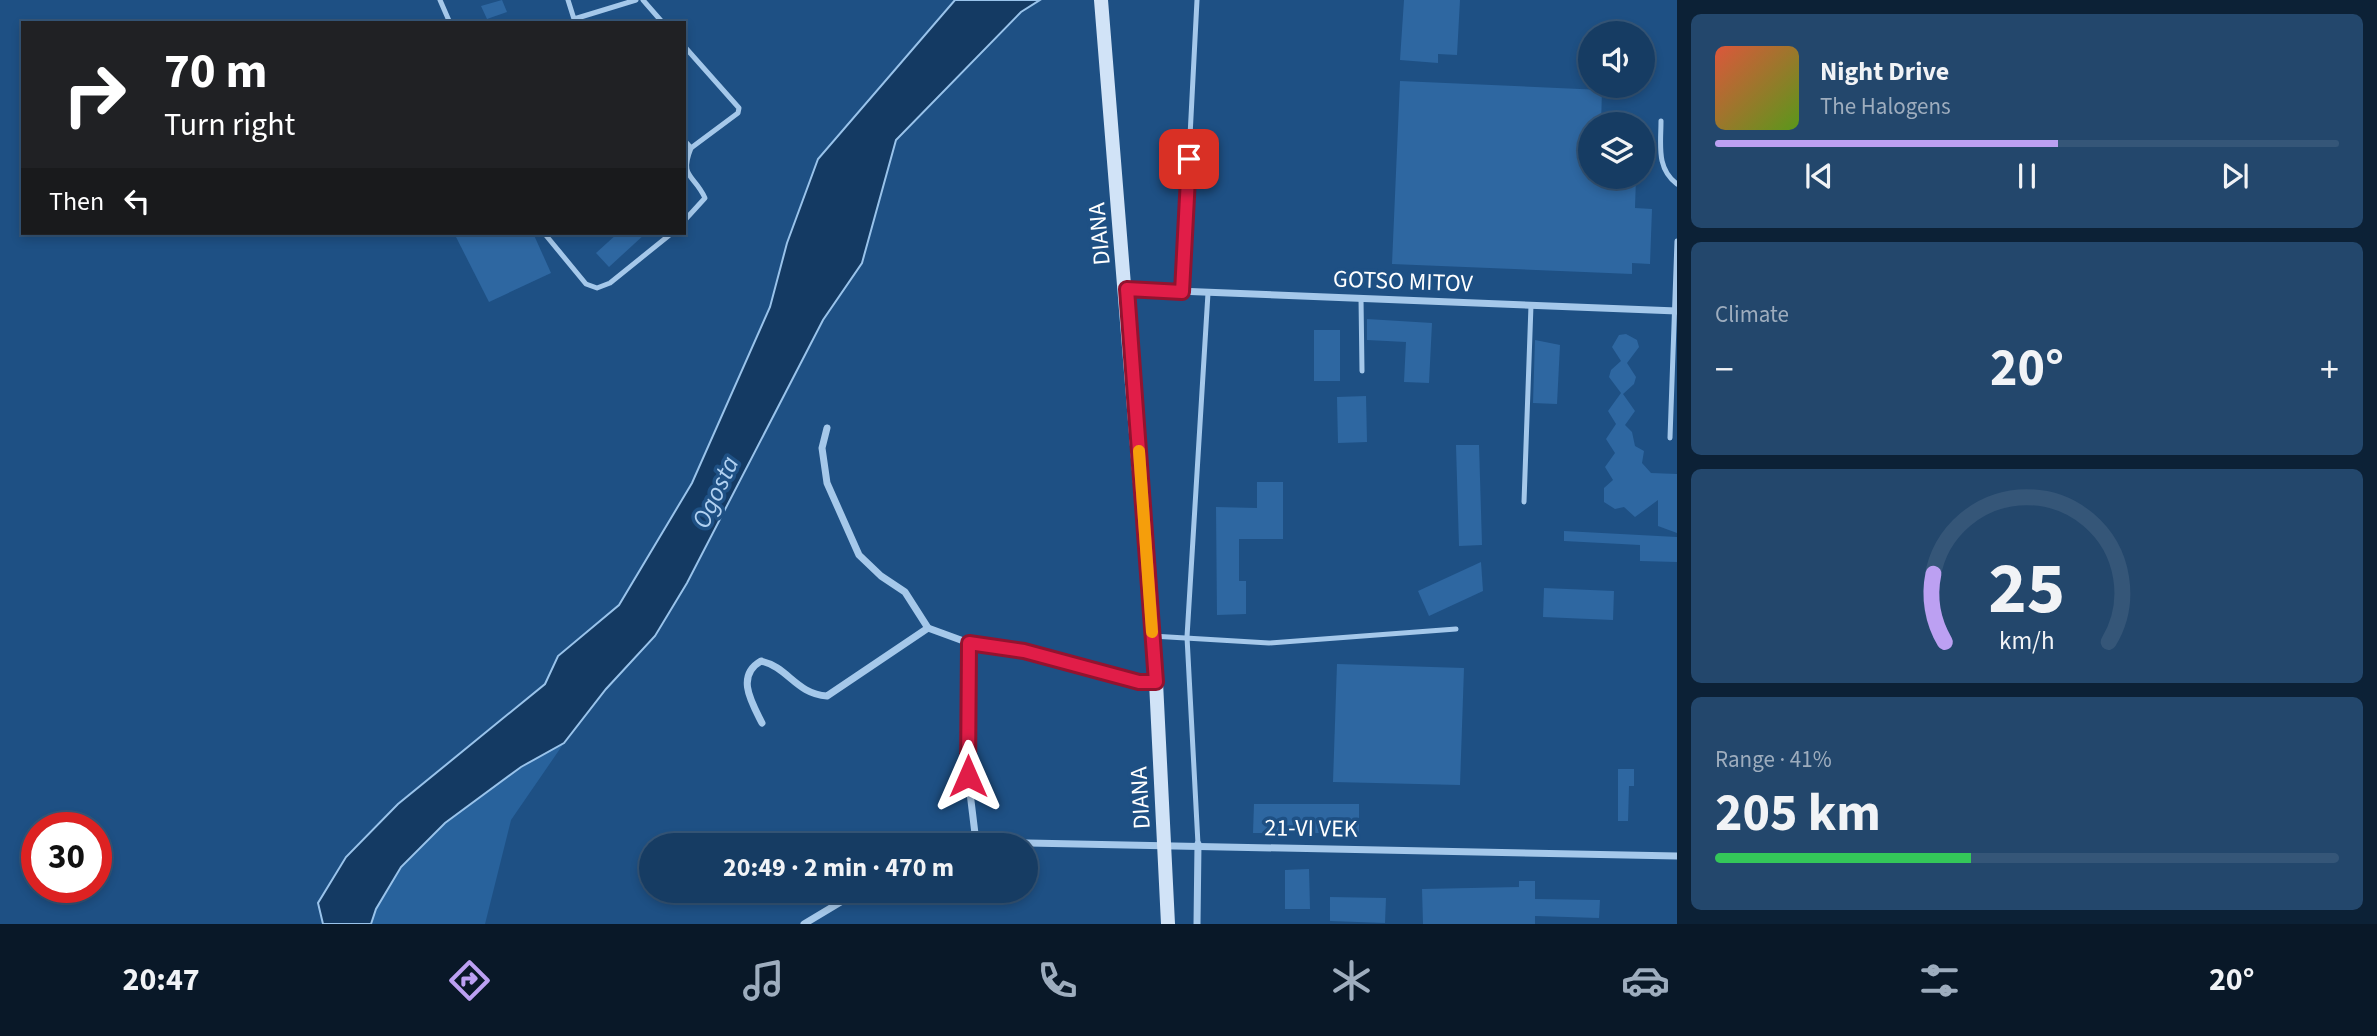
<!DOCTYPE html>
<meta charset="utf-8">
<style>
:root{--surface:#163c63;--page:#23476c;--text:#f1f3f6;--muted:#9eadbe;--line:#355678;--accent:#bca0f2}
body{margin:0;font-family:"Source Sans 3",sans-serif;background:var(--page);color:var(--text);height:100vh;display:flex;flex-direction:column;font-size:26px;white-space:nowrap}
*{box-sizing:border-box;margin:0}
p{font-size:23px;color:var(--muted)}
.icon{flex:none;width:38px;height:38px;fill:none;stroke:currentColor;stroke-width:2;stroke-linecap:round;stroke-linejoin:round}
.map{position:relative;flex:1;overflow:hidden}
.details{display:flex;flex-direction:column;gap:14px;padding:14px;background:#0c2136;width:700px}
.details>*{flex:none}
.guide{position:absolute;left:21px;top:21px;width:665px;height:214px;border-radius:0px;box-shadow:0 4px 10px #0003,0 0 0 2px var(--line);background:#202124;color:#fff;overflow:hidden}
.tools{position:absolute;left:1578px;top:21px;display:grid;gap:14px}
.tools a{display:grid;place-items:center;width:77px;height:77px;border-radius:50%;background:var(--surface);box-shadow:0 4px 10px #0003,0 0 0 2px var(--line);font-size:35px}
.speed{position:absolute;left:21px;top:812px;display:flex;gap:14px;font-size:35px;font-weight:700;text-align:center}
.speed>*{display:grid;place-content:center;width:91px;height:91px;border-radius:50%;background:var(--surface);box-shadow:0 4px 10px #0003,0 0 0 2px var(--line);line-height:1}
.speed .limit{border:10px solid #d22;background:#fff;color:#111}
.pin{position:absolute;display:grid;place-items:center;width:60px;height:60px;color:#fff;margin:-30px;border-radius:14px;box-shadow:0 4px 10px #0006}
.me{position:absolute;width:77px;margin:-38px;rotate:0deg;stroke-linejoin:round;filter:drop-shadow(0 0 5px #0008)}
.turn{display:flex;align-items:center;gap:24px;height:147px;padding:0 28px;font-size:32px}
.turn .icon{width:91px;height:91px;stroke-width:2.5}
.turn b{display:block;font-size:49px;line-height:60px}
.then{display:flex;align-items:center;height:66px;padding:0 28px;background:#0003;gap:14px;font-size:26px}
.big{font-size:52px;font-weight:700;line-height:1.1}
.details .card{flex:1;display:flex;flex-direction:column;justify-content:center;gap:10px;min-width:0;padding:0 24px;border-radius:10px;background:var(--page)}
.details .dial{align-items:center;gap:0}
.dial svg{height:182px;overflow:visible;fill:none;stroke:var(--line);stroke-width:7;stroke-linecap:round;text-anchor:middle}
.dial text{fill:var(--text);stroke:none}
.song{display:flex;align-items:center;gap:21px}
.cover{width:84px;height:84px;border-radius:10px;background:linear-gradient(135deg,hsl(10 70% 55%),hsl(90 70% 35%))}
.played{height:7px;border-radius:4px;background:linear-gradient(90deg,var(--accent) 55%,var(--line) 55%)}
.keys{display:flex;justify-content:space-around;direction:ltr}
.heat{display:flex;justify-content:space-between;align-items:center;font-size:38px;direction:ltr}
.charge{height:10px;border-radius:5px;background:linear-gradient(90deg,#34c759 41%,var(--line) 0)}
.trip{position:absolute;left:639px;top:833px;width:399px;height:70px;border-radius:35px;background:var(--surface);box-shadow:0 4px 10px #0003,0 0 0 2px var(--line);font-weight:700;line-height:70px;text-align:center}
.menu{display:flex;height:112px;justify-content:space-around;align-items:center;background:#091828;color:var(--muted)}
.menu .icon{width:49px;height:49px}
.menu .selected{color:var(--accent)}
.menu b{font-size:32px;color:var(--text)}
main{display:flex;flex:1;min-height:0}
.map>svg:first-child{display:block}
.green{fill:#28629c}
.water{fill:#143a63;stroke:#99c3eb;stroke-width:2}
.building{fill:#2e67a1}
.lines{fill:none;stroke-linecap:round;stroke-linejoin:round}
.lane{stroke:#a5c8ea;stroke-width:5}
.street{stroke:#a5c8ea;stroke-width:7}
.secondary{stroke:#d1e3f7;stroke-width:14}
.route-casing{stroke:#92132f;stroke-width:18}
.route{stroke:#e11d48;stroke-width:12}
.slow{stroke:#f59e0b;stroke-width:12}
.labels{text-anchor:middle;stroke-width:7;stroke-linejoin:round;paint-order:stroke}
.street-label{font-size:24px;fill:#fff;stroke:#1e5084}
.water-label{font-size:26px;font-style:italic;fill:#b1d1f1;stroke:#1e5084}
</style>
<main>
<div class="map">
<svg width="1677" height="924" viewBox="0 0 1677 924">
<rect width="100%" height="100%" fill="#1e5084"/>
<path class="green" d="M564,743l-53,77 -26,104h-114c27,-84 120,-141 193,-181z"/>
<polygon class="water" points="955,0 1040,0 1021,12 896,140 862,263 823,320 687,583 655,636 606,689 564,743 521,767 445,823 401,867 376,909 371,924 323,924 318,903 346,857 398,804 545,684 558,656 619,605 692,483 770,307 787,243 818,159"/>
<g class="building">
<polygon points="502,0 507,12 487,19 481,6"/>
<polygon points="1404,0 1460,0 1457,55 1438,54 1438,63 1400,60"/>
<polygon points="1400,81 1602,90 1601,124 1591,124 1591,177 1636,177 1635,208 1652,209 1650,264 1632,263 1632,274 1392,264"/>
<polygon points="454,233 533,233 551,273 489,302"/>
<polygon points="618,233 646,233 609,267 596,253"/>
<polygon points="1367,319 1432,323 1429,383 1404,382 1406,342 1367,340"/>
<rect x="1314" y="330" width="26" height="51"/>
<polygon points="1626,334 1637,340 1639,347 1627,363 1636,377 1634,384 1623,394 1635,411 1625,425 1632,432 1635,446 1644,451 1642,463 1651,473 1677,474 1677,533 1658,526 1658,500 1635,517 1624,507 1615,509 1604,502 1604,488 1613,480 1605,467 1615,453 1606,439 1616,424 1608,411 1621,393 1609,377 1611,370 1621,361 1612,347 1619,335"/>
<polygon points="1535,340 1560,345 1557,404 1533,403"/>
<polygon points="1366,396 1367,442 1338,443 1337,397"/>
<polygon points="1456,445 1479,445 1482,545 1459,546"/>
<polygon points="1257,482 1283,482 1283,539 1239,539 1239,581 1246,581 1246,614 1217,615 1216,507 1257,508"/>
<polygon points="1564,531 1677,537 1677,562 1640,561 1640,545 1564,541"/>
<polygon points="1481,562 1483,591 1429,616 1418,591"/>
<polygon points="1544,588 1614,591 1613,620 1543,617"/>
<polygon points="1337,664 1464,668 1460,785 1333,782"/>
<polygon points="1618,769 1634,769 1634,786 1629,786 1628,821 1618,821"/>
<polygon points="1254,804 1359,804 1359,833 1253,833"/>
<polygon points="1309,869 1310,909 1285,909 1285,870"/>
<polygon points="1519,881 1535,881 1535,899 1600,900 1599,918 1535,916 1535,924 1423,924 1422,889 1519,887"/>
<polygon points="1330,897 1386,898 1385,923 1330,921"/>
</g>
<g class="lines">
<g class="lane">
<polyline points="440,0 450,23"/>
<polyline points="568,0 574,19 636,0"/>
<polyline points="643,0 663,23"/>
<polyline points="684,46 739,108 738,113 691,148"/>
<path d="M1661,121c0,24 -5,47 16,63"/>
<path d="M684,140l7,8c-12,30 3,26 14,50l-21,23"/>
<polyline points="544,233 586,284 597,288 610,283 672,233"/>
<polyline points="1182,292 1197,0"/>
<polyline points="1361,298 1362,371"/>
<polyline points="1670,438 1677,241"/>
<polyline points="1524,502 1531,305"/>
<polyline points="1152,636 1269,643 1456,629"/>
<polyline points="1198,844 1187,637 1208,293"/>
</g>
<g class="street">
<polyline points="1127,289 1677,311"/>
<polyline points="827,428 822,448 827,483 859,555 881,576 905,592 928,628 969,643 1024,651 1139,682 1155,682"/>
<polyline points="969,643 968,776 976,842"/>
<path d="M762,723c-10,-20 -27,-47 -1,-62 27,6 35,33 66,35l101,-68"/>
<polyline points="944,845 976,842 1677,856"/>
<polyline points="804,924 859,891"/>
<polyline points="1197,924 1198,844"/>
</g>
<polyline class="secondary" points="1101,0 1156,682 1168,924"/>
</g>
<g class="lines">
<defs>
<polyline id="route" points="968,776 969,643 1024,651 1139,682 1156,682 1127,289 1182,292 1189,159"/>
</defs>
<use href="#route" class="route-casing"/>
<use href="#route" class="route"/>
<polyline class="slow" points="1139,451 1152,632"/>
</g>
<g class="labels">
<g class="street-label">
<text transform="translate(1099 234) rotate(-95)" y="8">DIANA</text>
<text transform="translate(1403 281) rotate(2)" y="8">GOTSO MITOV</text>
<text transform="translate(1140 798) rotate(-93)" y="8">DIANA</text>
<text transform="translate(1311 828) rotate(1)" y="8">21-VI VEK</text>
</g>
<g class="water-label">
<text transform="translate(715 492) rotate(-65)" y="9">Ogosta</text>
</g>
</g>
</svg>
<div class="tools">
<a><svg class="icon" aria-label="sound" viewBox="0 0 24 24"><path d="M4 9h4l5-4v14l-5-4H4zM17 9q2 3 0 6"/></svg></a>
<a><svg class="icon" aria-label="layers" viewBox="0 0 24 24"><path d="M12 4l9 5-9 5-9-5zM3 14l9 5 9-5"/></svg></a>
</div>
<div class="speed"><div class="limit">30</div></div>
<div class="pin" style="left:1189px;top:159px;background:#d93025"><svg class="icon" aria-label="arrive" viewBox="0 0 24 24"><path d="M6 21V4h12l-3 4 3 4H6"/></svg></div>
<svg class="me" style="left:968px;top:776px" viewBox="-20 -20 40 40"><path d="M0-17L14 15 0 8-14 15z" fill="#e11d48" stroke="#fff" stroke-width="4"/></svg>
<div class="trip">20:49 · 2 min · 470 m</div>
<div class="guide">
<div class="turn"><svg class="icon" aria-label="right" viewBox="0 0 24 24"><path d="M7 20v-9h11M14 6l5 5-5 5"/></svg><div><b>70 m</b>Turn right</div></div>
<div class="then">Then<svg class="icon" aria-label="left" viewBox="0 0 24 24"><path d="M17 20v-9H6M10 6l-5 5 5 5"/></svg></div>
</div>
</div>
<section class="details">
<div class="card">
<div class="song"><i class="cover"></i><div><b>Night Drive</b><p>The Halogens</p></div></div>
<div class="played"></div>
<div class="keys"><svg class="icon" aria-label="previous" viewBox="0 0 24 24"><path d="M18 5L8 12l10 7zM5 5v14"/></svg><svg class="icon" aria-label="pause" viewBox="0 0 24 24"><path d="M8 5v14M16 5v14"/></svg><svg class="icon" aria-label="next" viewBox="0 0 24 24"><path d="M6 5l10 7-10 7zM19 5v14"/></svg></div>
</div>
<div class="card"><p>Climate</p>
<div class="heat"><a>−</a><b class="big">20°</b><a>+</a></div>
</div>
<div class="card dial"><svg viewBox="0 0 100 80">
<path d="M14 69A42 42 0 1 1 86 69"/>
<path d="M14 69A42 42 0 0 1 9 39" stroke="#bca0f2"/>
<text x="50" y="56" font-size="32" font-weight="700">25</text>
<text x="50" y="72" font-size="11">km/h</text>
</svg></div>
<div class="card"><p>Range · 41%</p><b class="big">205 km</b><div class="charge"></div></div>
</section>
</main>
<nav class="menu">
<b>20:47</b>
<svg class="icon selected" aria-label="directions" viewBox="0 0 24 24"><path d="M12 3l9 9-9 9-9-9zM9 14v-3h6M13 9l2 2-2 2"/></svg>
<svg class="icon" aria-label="music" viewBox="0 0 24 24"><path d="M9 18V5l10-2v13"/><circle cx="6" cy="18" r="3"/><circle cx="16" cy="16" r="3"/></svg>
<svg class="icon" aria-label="phone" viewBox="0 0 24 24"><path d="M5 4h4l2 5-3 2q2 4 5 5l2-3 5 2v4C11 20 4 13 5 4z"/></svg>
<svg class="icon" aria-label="climate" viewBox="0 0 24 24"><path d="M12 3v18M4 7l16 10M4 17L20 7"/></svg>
<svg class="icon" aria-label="car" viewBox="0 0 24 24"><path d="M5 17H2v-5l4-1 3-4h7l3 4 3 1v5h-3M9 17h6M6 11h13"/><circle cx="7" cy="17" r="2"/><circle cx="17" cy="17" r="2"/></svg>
<svg class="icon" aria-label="filters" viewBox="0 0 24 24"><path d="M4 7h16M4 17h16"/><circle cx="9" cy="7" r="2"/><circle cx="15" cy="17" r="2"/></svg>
<b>20°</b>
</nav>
